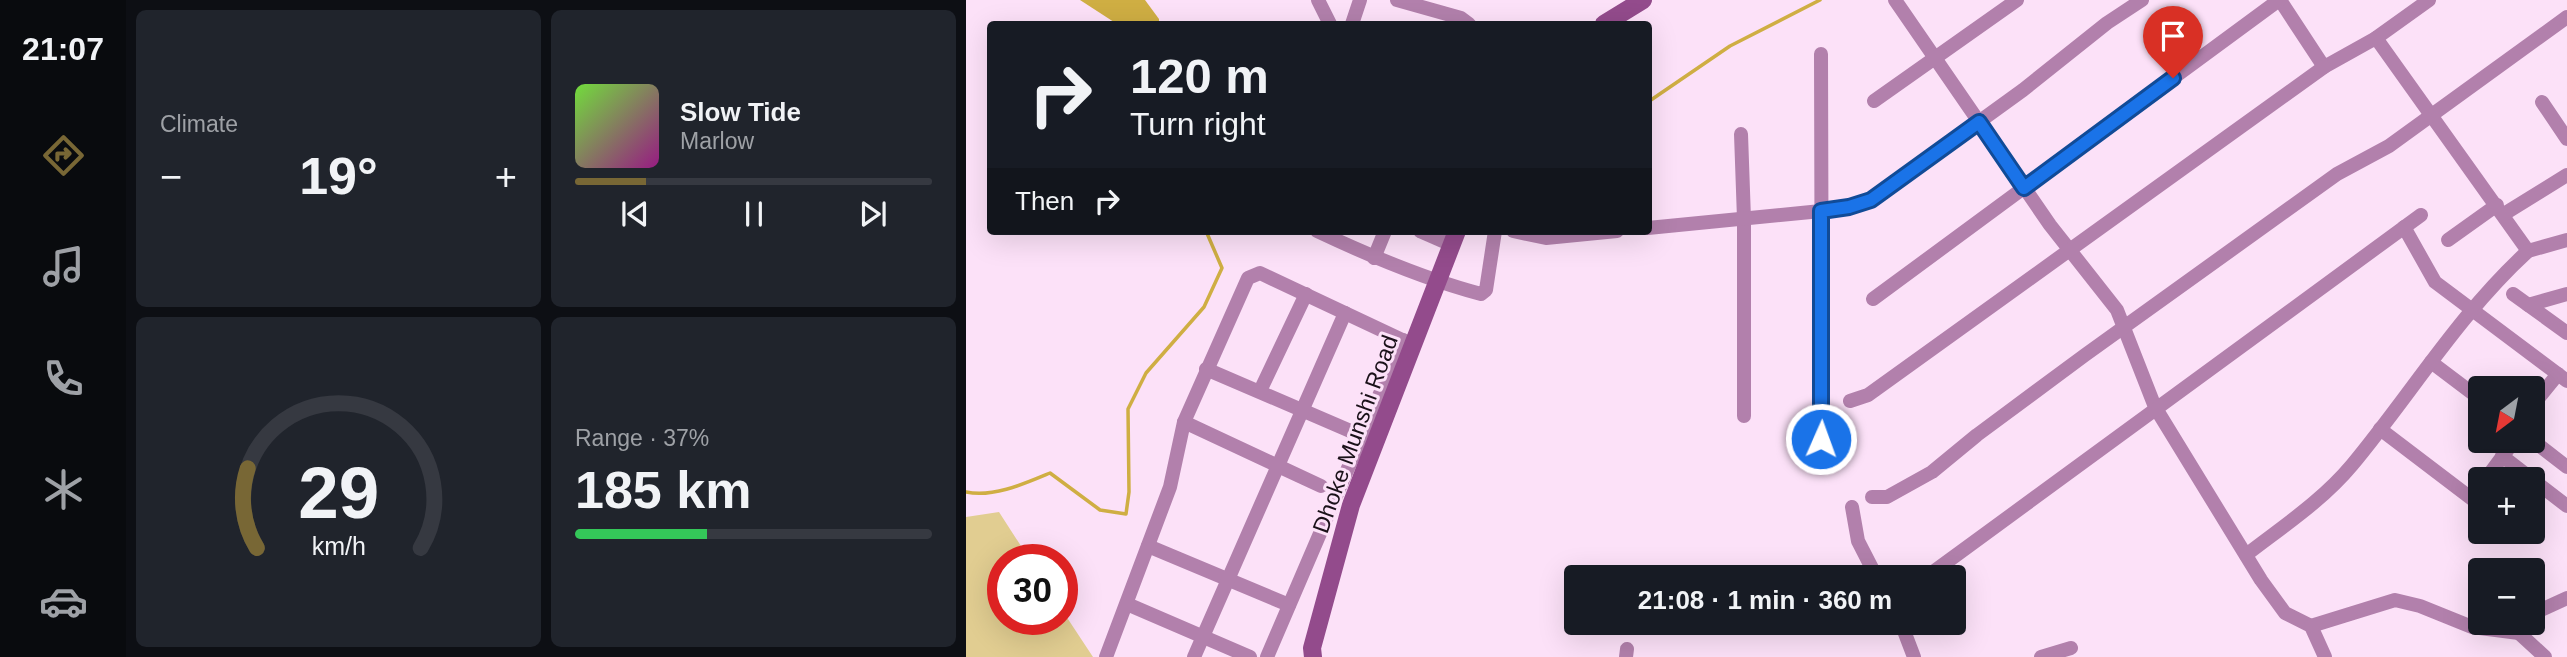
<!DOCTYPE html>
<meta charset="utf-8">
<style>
:root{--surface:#171b24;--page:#20242c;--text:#f1f3f6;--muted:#9ea1a6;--line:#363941;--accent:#786735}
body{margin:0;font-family:Helvetica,sans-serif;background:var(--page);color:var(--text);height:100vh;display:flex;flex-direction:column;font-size:26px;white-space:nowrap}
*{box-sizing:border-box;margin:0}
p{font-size:23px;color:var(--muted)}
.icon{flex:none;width:38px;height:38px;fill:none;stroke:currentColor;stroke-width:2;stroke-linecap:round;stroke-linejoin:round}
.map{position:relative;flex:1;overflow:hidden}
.panel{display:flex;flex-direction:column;gap:10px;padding:10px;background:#0d0f14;width:840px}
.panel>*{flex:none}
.top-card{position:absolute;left:21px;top:21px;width:665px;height:214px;border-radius:7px;box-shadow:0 7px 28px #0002;background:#171b24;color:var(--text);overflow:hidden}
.needle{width:46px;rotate:212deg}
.controls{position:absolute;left:1502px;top:376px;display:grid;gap:14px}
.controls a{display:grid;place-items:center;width:77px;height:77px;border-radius:7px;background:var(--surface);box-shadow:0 7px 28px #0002;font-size:35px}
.speed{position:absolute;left:21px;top:544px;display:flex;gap:14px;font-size:35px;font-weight:700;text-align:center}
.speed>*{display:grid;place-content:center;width:91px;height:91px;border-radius:50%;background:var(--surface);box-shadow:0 7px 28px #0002;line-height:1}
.speed .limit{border:10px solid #d22;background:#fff;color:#111}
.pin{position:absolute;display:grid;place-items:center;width:60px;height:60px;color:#fff;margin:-72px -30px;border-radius:50% 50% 50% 0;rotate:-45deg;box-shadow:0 0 7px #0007}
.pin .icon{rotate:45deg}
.me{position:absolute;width:77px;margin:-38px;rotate:2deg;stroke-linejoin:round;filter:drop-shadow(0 0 5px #0008)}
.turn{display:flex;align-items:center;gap:24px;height:147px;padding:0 28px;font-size:32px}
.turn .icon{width:91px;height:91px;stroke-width:2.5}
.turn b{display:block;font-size:49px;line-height:60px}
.then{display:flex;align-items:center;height:66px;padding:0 28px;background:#0003;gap:14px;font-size:26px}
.big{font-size:52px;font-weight:700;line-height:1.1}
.panel .card{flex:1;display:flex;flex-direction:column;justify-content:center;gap:10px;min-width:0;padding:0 24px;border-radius:10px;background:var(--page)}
.panel .dial{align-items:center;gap:0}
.dial svg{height:182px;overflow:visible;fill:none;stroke:var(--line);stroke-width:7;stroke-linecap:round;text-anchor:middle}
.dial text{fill:var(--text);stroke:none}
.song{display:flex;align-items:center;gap:21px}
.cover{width:84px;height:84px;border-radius:10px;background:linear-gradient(135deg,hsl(100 70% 55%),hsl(310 70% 35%))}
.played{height:7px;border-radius:4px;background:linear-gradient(90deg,var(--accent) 20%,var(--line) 20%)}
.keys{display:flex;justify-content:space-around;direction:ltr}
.heat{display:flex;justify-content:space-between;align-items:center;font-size:38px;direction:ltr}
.charge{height:10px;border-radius:5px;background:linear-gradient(90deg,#34c759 37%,var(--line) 0)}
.panel .tiles{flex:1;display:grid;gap:10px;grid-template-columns:repeat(2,1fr)}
.trip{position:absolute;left:598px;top:565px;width:402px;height:70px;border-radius:7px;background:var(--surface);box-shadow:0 7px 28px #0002;font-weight:700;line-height:70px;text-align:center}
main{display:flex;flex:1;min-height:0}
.dock{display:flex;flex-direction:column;width:126px;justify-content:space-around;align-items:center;background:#090b0e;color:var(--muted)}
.dock .icon{width:49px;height:49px}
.dock .current{color:var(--accent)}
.dock b{font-size:32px;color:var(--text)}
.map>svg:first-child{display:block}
.green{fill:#e1cd91}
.water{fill:#cfae43}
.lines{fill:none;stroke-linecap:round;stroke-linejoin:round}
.stream{stroke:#cfae43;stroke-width:3.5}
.street{stroke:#b280ac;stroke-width:14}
.secondary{stroke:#934b8c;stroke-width:18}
.route-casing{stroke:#114b97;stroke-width:18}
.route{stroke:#1a73e8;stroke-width:12}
.labels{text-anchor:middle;stroke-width:6;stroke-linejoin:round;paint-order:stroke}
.street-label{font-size:23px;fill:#1a1119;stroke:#fce1f8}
</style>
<main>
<nav class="dock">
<b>21:07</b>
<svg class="icon current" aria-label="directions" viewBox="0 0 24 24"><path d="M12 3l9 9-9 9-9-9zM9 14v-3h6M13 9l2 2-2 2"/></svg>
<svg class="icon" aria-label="music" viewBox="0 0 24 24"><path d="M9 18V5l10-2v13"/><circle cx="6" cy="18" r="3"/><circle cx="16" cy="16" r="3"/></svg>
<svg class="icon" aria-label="phone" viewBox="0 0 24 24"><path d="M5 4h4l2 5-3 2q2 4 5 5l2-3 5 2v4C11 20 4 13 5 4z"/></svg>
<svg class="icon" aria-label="climate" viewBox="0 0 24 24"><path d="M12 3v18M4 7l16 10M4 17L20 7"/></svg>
<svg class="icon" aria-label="car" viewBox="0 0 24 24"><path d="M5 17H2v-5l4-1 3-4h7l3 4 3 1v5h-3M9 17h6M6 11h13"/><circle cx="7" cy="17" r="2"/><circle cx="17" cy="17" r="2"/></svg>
</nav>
<section class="panel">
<div class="tiles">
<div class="card"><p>Climate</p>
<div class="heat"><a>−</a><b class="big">19°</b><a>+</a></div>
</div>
<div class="card">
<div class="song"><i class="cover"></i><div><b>Slow Tide</b><p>Marlow</p></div></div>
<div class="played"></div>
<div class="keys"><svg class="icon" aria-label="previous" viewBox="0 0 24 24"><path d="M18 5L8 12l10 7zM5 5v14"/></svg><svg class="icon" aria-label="pause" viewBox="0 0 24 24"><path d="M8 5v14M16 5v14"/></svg><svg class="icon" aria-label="next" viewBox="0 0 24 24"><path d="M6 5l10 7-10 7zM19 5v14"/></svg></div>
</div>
<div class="card dial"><svg viewBox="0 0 100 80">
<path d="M14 69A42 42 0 1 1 86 69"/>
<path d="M14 69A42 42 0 0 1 10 34" stroke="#786735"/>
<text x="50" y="56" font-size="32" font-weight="700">29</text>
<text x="50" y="72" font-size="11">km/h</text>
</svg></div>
<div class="card"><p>Range · 37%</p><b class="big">185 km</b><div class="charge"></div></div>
</div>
</section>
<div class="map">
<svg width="1601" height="657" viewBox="0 0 1601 657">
<rect width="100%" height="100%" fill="#fce1f8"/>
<polygon class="green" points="33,512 64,560 37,560 37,620 96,620 96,610 127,657 0,657 0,517"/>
<polygon class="water" points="114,0 179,0 193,19 193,24 151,24"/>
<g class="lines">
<g class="stream">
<polyline points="682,102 764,46 854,0"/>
<path d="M0,492c27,6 60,-9 84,-19l50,37 26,4 3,-22 -1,-83 18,-36 58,-66 18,-39 -16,-37"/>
</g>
<g class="street">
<polyline points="352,0 364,24"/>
<polyline points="431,0 495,18 503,24"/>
<polyline points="929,0 1084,225 1151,310 1189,407 1295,580 1319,613 1345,626 1359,657"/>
<polyline points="1314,0 1358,67 1410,38 1562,251 1601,240"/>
<polyline points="386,24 394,0"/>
<polyline points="1410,38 1463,0"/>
<polyline points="908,101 1051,0"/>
<polyline points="1576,102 1601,139"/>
<polyline points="775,134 778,219 778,416"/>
<polyline points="1538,214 1601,175"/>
<polyline points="1438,227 1469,282 1601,381"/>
<polyline points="682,228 855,211 883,207 905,200 1057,90 1141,23 1176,0"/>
<path d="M351,231c53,25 107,48 164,63l5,-4 9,-59"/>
<polyline points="454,231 486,245"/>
<polyline points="547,231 580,238 651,231"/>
<polyline points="1482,240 1531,205"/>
<polyline points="408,258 419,231"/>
<polyline points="1547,294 1601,333"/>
<polyline points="907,299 1313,0"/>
<polyline points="1562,305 1601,294"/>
<polyline points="1465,362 1514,399"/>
<polyline points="240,369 396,436"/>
<polyline points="294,391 340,294"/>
<polyline points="884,401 902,395 1358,67"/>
<polyline points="1566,406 1592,374"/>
<polyline points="218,422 355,486"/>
<polyline points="1414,429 1514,505"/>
<polyline points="1566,440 1601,467"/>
<polyline points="1536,456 1601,506"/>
<polyline points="853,458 856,420 855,54"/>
<polyline points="1519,480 1548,441"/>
<polyline points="906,497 921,497 966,472 1011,435 1119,355 1371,174 1423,146 1601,17"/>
<polyline points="886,507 892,541 911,578"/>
<polyline points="182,546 323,605"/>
<path d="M1280,555c36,-28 76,-54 106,-90 59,-71 107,-151 176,-214"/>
<polyline points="959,578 1455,215"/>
<polyline points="161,604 284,657"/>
<polyline points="1566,618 1573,611 1601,598"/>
<polyline points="935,623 948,657"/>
<polyline points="1345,626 1429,600 1454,606 1506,627 1553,633 1562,623"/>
<polyline points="1553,633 1579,657"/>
<polyline points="140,657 204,487 218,422 282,278 294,273 447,345"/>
<polyline points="228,657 379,313"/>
<polyline points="301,657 437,340"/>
<polyline points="660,657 661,649"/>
<polyline points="1075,657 1105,648"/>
</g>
<g class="secondary">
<polyline points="638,24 677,0"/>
<polyline points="347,657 346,648 385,505 491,231"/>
</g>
</g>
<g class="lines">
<defs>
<polyline id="route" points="855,439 855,211 883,207 905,200 1013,122 1058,188 1207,78"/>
</defs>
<use href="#route" class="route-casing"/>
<use href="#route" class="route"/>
</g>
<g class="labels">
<g class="street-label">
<text transform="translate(389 434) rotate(-70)" y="8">Dhoke Munshi Road</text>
</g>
</g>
</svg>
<div class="controls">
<a><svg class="needle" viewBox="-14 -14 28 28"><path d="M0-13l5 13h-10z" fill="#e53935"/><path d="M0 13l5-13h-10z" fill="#9ea1a6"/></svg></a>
<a>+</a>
<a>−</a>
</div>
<div class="speed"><div class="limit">30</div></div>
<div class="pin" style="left:1207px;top:78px;background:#d93025"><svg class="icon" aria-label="arrive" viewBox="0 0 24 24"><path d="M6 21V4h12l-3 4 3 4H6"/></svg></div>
<svg class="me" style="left:855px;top:439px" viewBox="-20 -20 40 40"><circle r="17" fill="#1a73e8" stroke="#fff" stroke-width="3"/><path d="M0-11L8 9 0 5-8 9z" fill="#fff"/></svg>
<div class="trip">21:08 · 1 min · 360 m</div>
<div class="top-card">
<div class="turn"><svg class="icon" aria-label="right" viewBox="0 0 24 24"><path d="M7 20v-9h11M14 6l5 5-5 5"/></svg><div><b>120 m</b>Turn right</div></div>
<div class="then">Then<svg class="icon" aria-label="right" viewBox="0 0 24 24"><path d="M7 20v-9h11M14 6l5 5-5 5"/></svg></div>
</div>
</div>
</main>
